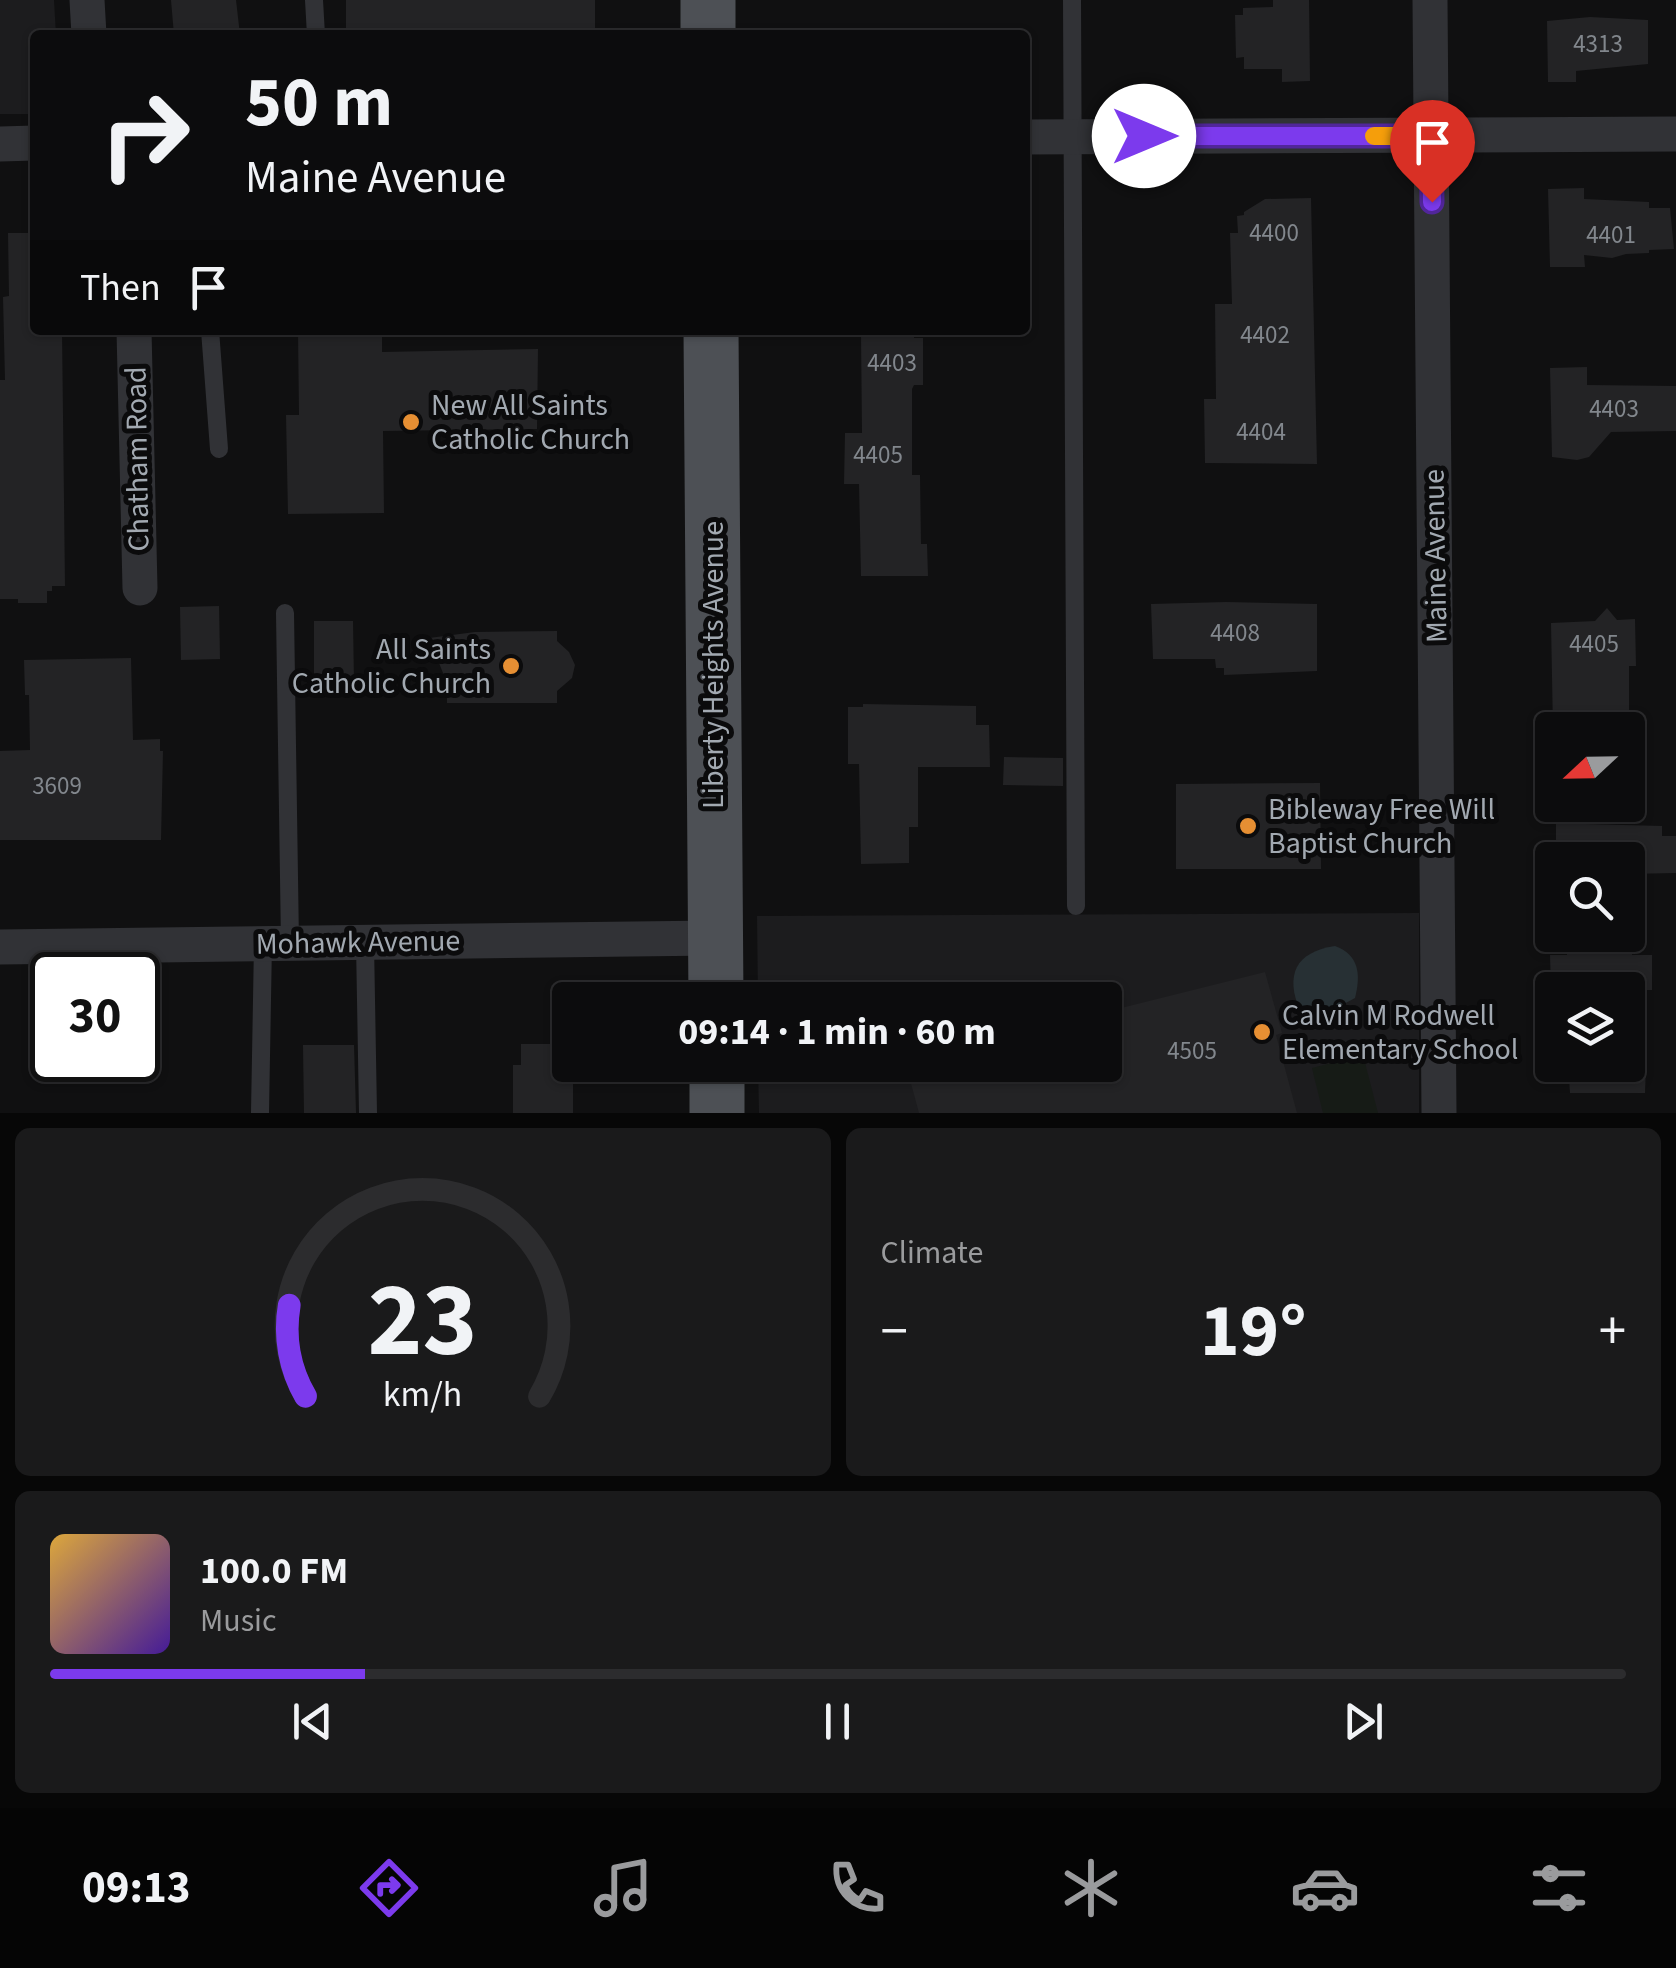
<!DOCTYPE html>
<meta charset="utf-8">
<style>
:root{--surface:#0c0c0d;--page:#1a1a1b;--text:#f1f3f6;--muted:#9a9b9d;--line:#2c2c2e;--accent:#7c3aed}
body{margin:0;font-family:"Source Sans 3",sans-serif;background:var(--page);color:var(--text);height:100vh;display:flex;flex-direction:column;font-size:38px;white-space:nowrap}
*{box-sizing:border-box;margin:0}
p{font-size:32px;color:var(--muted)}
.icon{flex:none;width:55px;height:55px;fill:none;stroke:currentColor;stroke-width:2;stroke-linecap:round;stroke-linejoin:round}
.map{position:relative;height:1113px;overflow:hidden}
.sheet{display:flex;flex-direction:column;gap:15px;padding:15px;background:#070707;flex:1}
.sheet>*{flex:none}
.guide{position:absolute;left:30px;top:30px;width:1000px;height:305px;border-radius:10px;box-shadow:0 2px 8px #0004,0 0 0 2px var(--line);background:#0c0c0d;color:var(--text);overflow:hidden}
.needle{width:65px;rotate:248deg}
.controls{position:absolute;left:1535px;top:712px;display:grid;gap:20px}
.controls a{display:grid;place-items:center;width:110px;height:110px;border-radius:10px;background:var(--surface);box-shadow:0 2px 8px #0004,0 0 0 2px var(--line);font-size:50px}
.speed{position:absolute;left:30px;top:952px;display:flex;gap:20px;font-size:50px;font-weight:700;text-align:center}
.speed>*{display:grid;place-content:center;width:130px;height:130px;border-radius:50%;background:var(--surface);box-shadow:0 2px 8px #0004,0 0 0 2px var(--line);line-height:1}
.speed .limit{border:5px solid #111;border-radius:15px;background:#fff;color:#111}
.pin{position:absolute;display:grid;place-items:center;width:85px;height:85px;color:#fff;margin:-102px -42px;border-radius:50% 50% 50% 0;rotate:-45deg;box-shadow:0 0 10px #0007}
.pin .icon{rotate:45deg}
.me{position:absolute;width:110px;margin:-55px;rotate:90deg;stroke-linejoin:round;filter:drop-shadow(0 0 8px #0008)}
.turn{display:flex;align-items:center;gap:35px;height:210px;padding:0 50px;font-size:45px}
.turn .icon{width:130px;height:130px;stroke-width:2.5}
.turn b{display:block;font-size:70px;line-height:85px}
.then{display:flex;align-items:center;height:95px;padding:0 50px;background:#0003;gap:20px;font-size:38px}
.big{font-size:75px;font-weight:700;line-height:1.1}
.sheet .tile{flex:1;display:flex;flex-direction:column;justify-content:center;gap:15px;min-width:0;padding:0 35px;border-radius:15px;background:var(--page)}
.sheet .dial{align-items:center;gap:0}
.dial svg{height:260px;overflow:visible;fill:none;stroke:var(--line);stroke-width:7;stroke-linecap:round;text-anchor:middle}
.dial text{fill:var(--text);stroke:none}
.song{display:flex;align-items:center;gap:30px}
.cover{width:120px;height:120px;border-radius:15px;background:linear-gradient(135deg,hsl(40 70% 55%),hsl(260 70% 35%))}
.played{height:10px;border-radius:5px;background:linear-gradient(90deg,var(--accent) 20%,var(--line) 20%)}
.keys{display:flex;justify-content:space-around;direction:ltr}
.heat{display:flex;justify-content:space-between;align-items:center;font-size:55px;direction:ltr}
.sheet .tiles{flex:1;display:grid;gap:15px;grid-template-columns:1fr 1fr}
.tile:last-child{grid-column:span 2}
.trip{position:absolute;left:552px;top:982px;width:570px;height:100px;border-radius:10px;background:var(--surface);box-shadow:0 2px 8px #0004,0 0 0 2px var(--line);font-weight:700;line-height:100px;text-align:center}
.menu{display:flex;height:160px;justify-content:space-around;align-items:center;background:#050505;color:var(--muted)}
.menu .icon{width:70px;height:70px}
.menu .on{color:var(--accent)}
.menu b{font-size:45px;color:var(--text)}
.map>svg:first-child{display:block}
.built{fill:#1c1c1e}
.green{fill:#161b16}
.water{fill:#273034}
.building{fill:#232325}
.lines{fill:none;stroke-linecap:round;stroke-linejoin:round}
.lane{stroke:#313236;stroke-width:18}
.street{stroke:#313236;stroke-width:35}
.primary{stroke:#4d5055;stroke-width:55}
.route-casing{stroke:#51269a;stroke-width:25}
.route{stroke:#7c3aed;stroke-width:18}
.slow{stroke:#f59e0b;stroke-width:18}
.poi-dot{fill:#e68f33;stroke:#0b0b0c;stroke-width:4}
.labels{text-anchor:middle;stroke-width:10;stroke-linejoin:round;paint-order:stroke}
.number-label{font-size:25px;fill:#82878d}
.poi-label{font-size:30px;fill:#a2a9b1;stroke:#0b0b0c;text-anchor:start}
.street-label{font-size:30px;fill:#a2a9b1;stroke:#0b0b0c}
</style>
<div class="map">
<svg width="1676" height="1113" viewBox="0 0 1676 1113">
<rect width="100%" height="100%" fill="#101011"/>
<g class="built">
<polygon points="0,0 54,0 56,35 35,35 35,114 0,114"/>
<polygon points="1419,913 1419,1113 759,1113 758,1065 1105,1065 1105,1000 758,1000 757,916"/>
</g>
<polygon class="green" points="1363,1055 1378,1113 1323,1113 1312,1068"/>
<path class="water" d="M1335,946c24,9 26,28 20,52l-13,7 -42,6c-15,-36 -5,-59 35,-65z"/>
<g class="building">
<polygon points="171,0 236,0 240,35 174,35"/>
<rect x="346" y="0" width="249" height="35"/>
<polygon points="1273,0 1309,0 1310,81 1282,82 1282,69 1244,69 1244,57 1236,58 1235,15 1243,15 1243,8 1273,7"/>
<polygon points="1590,17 1648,20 1648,64 1576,71 1576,82 1548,82 1547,21"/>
<polygon points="1584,188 1584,199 1649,202 1649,208 1670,208 1674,249 1649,250 1649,253 1626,254 1612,258 1584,255 1585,267 1550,267 1548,189"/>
<polygon points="1311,198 1317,464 1205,463 1204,399 1216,399 1215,304 1232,304 1230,233 1238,233 1237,216 1244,215 1244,212 1265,199"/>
<polygon points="8,233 35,233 35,330 62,330 65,586 52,586 52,591 47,591 47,603 18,603 18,599 0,599 0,380 5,380 3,297 9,296"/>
<polygon points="298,330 382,330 382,352 538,349 537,429 383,431 384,513 288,514 286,415 299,415"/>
<polygon points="879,332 914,332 914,338 923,338 923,385 914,385 912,389 912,475 920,475 921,544 927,544 928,576 861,576 859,484 844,484 845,433 862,433 861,335 879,335"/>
<polygon points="1587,367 1587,385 1676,386 1676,431 1611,432 1589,457 1577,460 1552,457 1550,368"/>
<polygon points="1226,602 1317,604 1317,671 1224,675 1224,668 1216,668 1215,659 1153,659 1151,604"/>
<polygon points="219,606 220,659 181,660 180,607"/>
<polygon points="1607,608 1617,620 1635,619 1636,666 1629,666 1629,730 1553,730 1551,623 1595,621"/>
<polygon points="314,621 353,621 354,685 314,685"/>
<polygon points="557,631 557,641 569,652 575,665 572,678 557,691 557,703 447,703 447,683 429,638 475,632"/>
<polygon points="131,658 133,740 160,739 160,751 163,751 161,840 0,840 0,751 30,750 29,695 25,695 24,660"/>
<polygon points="863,704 976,706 976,725 989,725 990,767 918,767 918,827 909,827 909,863 861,864 859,764 848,764 848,707 863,707"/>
<polygon points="1004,757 1063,758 1063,786 1003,785"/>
<polygon points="1320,783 1321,869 1176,869 1176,784"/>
<polygon points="1587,814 1586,824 1662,826 1662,836 1676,836 1676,873 1628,874 1628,860 1556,860 1556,815"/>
<polygon points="1632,950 1632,955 1652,955 1652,990 1551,990 1550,955 1567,955 1567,951"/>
<polygon points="1265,972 1282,1033 1276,1035 1297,1113 919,1113 906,1065 1105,1065 1105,1012"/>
<polygon points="521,1044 565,1044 565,1066 573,1066 573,1113 513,1113 513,1065 521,1065"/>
<polygon points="303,1045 354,1045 356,1113 304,1113"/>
<polygon points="1568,1065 1646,1065 1645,1093 1570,1093"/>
</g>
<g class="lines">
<g class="lane">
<polyline points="314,0 316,35"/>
<polyline points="1072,0 1076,906"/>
<polyline points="210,330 219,449"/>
<polyline points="285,613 290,943"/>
<polyline points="365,943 368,1113"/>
<polyline points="260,1113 263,943"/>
</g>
<g class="street">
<polyline points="87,0 89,35"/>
<polyline points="1430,0 1439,1113"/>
<polyline points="1025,137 1676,134"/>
<polyline points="0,144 35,143"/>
<polyline points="134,330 140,588"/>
<polyline points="0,947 715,938"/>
</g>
<g class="primary">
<polyline points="708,0 708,35"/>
<polyline points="711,330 716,1000"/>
<polyline points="717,1065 717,1113"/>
</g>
</g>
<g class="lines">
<defs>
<polyline id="route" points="1144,136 1431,136 1432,202"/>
</defs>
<use href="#route" class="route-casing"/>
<use href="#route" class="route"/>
<polyline class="slow" points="1374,136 1431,136 1431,150"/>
</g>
<g class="poi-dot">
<circle cx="411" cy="422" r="10"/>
<circle cx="511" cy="666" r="10"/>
<circle cx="1248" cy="826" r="10"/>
<circle cx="1262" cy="1032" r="10"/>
</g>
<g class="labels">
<g class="number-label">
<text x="1598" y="52">4313</text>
<text x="1274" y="241">4400</text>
<text x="1611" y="243">4401</text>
<text x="1265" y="343">4402</text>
<text x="892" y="371">4403</text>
<text x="1614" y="417">4403</text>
<text x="1261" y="440">4404</text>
<text x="878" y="463">4405</text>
<text x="1235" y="641">4408</text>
<text x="1594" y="652">4405</text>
<text x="57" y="794">3609</text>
<text x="1192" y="1059">4505</text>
</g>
<g class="poi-label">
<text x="431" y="415">New All Saints<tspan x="431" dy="34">Catholic Church</tspan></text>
<text x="491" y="659" text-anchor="end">All Saints<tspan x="491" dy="34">Catholic Church</tspan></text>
<text x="1268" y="819">Bibleway Free Will<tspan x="1268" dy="34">Baptist Church</tspan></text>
<text x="1282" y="1025">Calvin M Rodwell<tspan x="1282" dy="34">Elementary School</tspan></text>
</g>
<g class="street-label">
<text transform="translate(137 459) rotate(-91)" y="10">Chatham Road</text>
<text transform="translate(1435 556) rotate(-91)" y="10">Maine Avenue</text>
<text transform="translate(713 665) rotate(-90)" y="10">Liberty Heights Avenue</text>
<text transform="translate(358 942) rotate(-1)" y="10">Mohawk Avenue</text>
</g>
</g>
</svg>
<div class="controls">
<a><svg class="needle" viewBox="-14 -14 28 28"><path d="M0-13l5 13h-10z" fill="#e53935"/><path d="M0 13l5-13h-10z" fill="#9a9b9d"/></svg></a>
<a><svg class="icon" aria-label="search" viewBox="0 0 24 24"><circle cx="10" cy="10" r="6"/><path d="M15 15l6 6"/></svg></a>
<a><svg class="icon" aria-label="layers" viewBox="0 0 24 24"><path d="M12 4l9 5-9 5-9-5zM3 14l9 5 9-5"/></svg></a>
</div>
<div class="speed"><div class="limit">30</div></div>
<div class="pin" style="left:1432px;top:202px;background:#d93025"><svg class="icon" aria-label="arrive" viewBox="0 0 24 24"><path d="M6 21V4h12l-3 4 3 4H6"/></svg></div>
<svg class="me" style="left:1144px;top:136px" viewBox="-20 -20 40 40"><circle r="19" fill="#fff"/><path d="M0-13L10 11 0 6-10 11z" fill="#7c3aed"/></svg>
<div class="trip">09:14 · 1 min · 60 m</div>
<div class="guide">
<div class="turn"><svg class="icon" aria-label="right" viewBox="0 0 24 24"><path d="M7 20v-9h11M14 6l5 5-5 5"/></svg><div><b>50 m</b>Maine Avenue</div></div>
<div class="then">Then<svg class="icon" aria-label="arrive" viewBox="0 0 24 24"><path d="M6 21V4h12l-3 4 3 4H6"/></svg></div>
</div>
</div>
<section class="sheet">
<div class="tiles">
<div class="tile dial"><svg viewBox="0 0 100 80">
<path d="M14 69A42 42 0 1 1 86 69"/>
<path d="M14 69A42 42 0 0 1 9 41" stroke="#7c3aed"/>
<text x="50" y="56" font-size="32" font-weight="700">23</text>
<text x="50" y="72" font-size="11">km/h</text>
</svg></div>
<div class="tile"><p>Climate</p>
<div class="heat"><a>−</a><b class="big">19°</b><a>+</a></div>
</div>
<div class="tile">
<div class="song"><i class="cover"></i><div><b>100.0 FM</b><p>Music</p></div></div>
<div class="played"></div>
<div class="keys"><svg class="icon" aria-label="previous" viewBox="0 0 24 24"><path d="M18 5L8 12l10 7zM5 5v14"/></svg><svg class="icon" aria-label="pause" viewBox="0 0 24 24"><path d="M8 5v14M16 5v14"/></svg><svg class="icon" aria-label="next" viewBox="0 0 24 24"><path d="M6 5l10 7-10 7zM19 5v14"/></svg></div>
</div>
</div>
</section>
<nav class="menu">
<b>09:13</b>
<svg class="icon on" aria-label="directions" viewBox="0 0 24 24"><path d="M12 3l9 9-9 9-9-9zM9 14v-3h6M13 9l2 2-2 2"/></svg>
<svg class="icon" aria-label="music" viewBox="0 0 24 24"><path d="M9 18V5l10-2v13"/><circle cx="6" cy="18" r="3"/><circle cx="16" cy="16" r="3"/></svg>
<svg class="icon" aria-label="phone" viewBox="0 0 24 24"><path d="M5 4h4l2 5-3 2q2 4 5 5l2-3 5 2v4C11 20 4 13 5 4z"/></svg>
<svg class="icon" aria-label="climate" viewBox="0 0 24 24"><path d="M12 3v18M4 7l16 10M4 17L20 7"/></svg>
<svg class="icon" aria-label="car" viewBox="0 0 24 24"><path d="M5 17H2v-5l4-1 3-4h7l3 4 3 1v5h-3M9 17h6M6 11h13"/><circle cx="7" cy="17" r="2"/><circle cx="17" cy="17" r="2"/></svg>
<svg class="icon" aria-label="filters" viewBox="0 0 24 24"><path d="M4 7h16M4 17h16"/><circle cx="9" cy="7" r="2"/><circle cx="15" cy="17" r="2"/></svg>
</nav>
